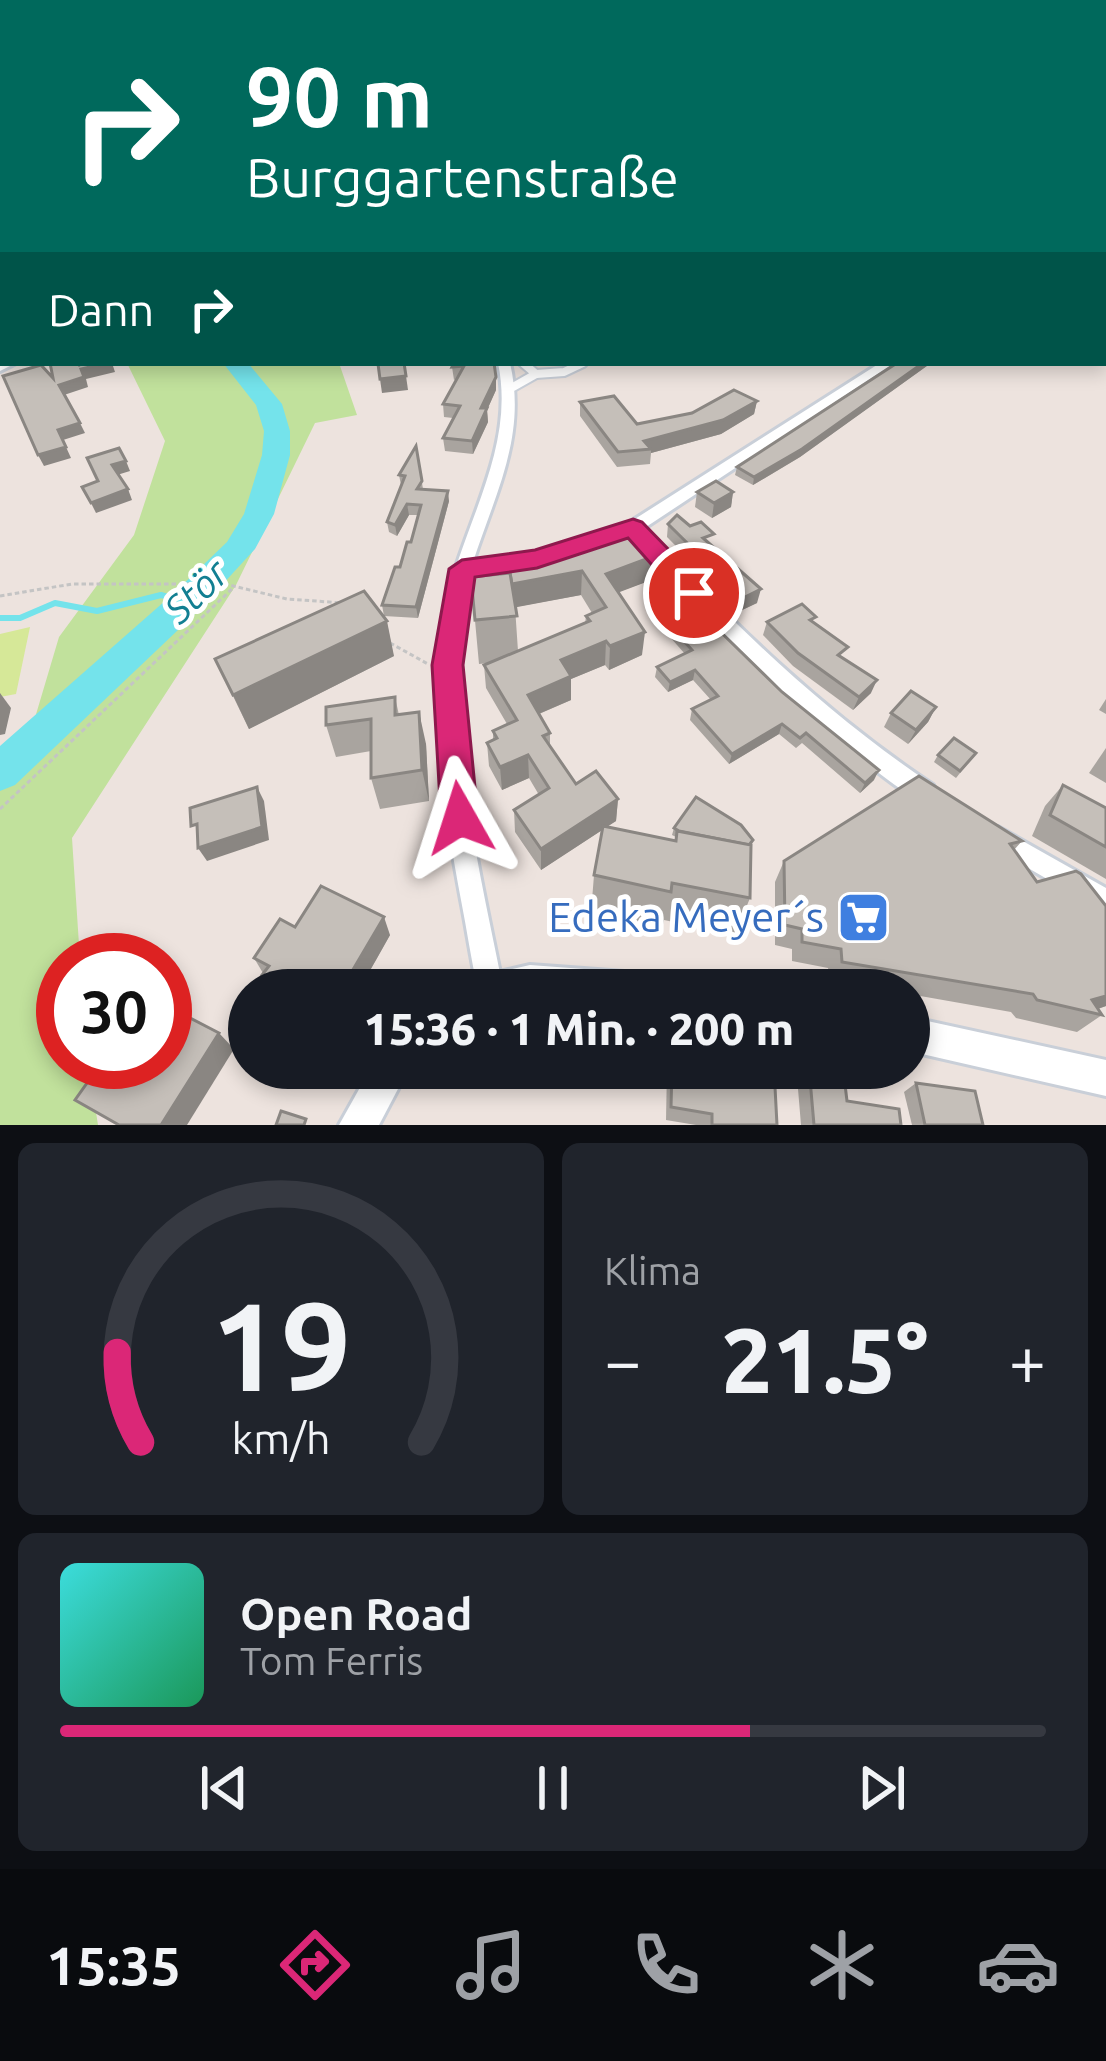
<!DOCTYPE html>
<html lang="de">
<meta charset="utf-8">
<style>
:root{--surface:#171b24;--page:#20242c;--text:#f1f3f6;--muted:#9ea1a6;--line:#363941;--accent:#db2777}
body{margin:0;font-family:Ubuntu,sans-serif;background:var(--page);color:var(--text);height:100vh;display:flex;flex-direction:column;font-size:45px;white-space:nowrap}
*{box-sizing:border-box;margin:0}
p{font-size:39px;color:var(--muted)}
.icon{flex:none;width:66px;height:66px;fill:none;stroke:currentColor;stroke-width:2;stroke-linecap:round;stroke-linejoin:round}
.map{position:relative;height:1125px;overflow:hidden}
.panel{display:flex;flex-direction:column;gap:18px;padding:18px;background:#0d0f14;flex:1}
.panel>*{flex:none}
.hud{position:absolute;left:0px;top:0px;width:1107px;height:366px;box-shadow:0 6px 18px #0003;background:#00695c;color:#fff;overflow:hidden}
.speed{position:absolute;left:36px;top:933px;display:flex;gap:24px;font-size:60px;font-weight:700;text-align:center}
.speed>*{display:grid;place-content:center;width:156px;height:156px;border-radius:50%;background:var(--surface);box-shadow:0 6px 18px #0003;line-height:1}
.speed .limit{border:18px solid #d22;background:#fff;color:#111}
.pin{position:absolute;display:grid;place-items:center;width:102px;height:102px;color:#fff;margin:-51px;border:6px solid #fff;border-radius:50%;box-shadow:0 3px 12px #0007}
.me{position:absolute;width:132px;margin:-66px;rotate:354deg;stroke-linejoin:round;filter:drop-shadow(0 0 9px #0008)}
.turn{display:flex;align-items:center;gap:42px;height:252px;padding:0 48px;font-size:54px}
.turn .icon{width:156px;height:156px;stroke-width:2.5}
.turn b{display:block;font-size:84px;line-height:102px}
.then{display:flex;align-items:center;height:114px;padding:0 48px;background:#0003;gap:24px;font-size:45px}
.big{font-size:90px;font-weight:800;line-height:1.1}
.panel .widget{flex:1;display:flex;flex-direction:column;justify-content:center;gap:18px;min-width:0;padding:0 42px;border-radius:18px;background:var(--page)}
.panel .dial{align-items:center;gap:0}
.dial svg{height:312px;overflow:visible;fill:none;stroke:var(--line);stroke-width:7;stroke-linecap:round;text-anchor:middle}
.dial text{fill:var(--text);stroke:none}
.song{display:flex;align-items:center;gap:36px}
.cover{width:144px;height:144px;border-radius:18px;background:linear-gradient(135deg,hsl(180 70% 55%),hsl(150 70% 35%))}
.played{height:12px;border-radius:6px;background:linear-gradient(90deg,var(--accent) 70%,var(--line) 70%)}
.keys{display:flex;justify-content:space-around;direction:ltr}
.heat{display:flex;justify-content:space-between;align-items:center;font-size:66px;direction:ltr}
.panel .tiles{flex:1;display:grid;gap:18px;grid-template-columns:1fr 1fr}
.widget:last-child{grid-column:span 2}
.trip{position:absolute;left:228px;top:969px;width:702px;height:120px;border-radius:60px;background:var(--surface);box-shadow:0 6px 18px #0003;font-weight:800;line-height:120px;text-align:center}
.tabs{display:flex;height:192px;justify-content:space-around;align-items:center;background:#090b0e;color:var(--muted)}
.tabs .icon{width:84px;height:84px}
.tabs .current{color:var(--accent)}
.tabs b{font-size:54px;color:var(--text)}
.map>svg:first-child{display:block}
.green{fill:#c1e19c}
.pitch{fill:#d6e898}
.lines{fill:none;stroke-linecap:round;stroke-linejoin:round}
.stream{stroke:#74e3eb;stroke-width:6}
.river{fill:#74e3eb;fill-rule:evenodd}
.service-casing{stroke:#c9cfd8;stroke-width:12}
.minor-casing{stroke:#c9cfd8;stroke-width:6}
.tertiary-casing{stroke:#c9cfd8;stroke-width:6}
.path{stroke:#c4c4c4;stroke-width:3;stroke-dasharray:4.5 3;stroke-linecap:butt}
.service{stroke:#fff;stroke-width:8}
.minor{fill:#fff;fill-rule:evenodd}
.tertiary{fill:#fff;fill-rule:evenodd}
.wall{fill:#a9a49f;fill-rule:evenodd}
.shaded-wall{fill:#8a8682}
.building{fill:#c5bfb9;stroke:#8a8682;stroke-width:3}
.route{fill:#db2777;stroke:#8e194d;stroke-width:3}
.labels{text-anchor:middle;stroke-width:10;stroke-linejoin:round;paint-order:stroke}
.water-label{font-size:39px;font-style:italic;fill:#127f92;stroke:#fff}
.near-shop-label{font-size:42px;fill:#366cbe;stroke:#fff;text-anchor:end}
</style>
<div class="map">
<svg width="1106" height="1125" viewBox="0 0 1106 1125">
<rect width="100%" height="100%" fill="#ede3de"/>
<polygon class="green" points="127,363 339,363 357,415 315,423 236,585 72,838 80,960 63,960 63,1062 88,1062 98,1125 0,1125 0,772 26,748 59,637 134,535 165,441"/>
<polygon class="pitch" points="30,627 16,694 0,697 0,634"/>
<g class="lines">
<polyline class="stream" points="0,618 20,618 55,603 97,611 161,595 186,602"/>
<g class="river">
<rect x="1104" y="180" width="2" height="10"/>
<polygon points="223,363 248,363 282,404 290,431 290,455 274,514 255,549 198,611 15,785 0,791 0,746 174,593 227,542 244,514 262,455 264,431 256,405"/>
</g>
<defs>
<g id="service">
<polyline points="536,374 564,372 583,363"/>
<polyline points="513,387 536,374 523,363"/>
</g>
<g id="minor">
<polygon points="3,362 3,363 16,363 0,371 0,363"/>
<path d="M498,363h12c17,73 -15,131 -37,199l39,-6 8,6 -8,6 -42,6c-29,144 5,273 33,414l-25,2c-7,-30 -11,-60 -17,-90 -17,-92 -33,-189 -18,-282 14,-86 74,-165 55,-255z"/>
<path d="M880,363h14l-251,166c90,94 181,184 290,256l3,7 -3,7 -8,3c-25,-10 -48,-31 -69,-47 -83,-65 -155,-143 -226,-220l-58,20 -8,-5 2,-4 61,-22z"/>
<polygon points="998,827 1106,888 1106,913 990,846 987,838 990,830"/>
</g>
<g id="tertiary">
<polygon points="530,965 638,973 650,978 655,990 468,990 473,978"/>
<polygon points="909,1017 1106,1060 1106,1096 909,1051"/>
<polygon points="371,1068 409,1068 379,1125 339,1125"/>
</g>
</defs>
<use href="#service" class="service-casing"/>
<use href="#minor" class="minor-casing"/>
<use href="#tertiary" class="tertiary-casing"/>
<g class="path">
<polyline points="0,596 72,584 225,584 287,599 343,603"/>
<polyline points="390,643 428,664"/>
<polyline points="0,809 234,587"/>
</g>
<use href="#service" class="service"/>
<use href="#minor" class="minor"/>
<use href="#tertiary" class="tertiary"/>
</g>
<g class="wall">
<polygon points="494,363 496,390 487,410 488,422 473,454 445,451 443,438 453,418 444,417 443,404 456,379 454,380 452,367"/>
<polygon points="895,363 931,363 800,457 753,485 735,475 737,467"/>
<polygon points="757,401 754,414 721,434 651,453 650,464 617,467 580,416 580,402 637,424"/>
<polygon points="416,446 423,489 449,501 418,618 384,616 382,605 411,542 418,515 409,515 397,536 389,532 387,522 401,485 399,475"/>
<polygon points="697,492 733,492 731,507 712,518 695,507"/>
<polygon points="668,524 711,545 757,603 740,611 667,537"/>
<path d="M665,552l-3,24 -44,16 24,63 -33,15 -4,-5 -34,14v21l-32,14 11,19v14l26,37 42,15 -2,22 -10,6 69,14 1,-4 -4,-2 2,-7 79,12 -2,6 -1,52 -15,37 -71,-15 -2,9 -71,-16 3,-38 8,-45 -61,40 -26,-38 -1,-22 25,-15 -10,-17 -27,12 -13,-24 -2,-23 6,-3v-9l14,-7 -21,-36 -2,-23 5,-2 -10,1 -8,-87 22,-2 -1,-11zM581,595l11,18 -6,3 -1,8 -67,27 -3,-44z"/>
<polygon points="663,618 874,780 860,793 802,743 796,748 779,734 729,764 690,720 692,709 711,700 693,680 668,692 655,677 657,667 685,654 662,628"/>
<polygon points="767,622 814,623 871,693 853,710 793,666 763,635"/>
<polygon points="394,656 249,729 215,659"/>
<polygon points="395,697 399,715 426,744 429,801 380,809 371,778 371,751 336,757 326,725"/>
<polygon points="1106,699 1106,714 1099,710"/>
<polygon points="936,707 928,722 908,744 884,727 891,713"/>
<polygon points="1106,748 1106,783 1089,773"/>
<polygon points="976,753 956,778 934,762 938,755"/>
<polygon points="1063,785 1106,808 1106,879 1032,836 1045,806"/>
<polygon points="1022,841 1014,850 1106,1006 1098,1009 1102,1015 1077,1032 1016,1018 1011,1012 909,994 909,990 885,990 830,981 828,968 792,961 792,949 775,945 775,882 784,861"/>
<polygon points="295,927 390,935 359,990 273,990 254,958"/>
<polygon points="667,1068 774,1068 777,1125 696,1125 666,1120"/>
<polygon points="804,1068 843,1068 847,1101 901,1125 801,1125 797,1077"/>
<polygon points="916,1083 983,1125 912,1125 904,1092"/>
</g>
<g class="shaded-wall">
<polygon points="107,363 112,363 115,372 86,379 88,387 64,395 59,385 81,369"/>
<polygon points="923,363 931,363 800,457 753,485 754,477"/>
<polygon points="406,376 408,390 382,393 380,379"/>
<polygon points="496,377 496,390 487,410 488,422 473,454 472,441 481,408"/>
<polygon points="757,401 754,414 721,434 651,453 651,449 644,441"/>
<polygon points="80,423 85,433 63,440 58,430"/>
<polygon points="66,447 71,458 44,466 38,455"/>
<polygon points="126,461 130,471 117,475 112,465"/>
<polygon points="128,489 132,500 96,513 91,503"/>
<polygon points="448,491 449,501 418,618 416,607"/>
<polygon points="733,492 731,507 712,518 714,503"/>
<polygon points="407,504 409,515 397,536 395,525"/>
<polygon points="665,552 662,576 604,598 606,574"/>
<polygon points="582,571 581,595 501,610 499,587"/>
<polygon points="761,589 757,603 740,611 743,598"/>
<polygon points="387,621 394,656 249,729 233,695"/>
<polygon points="645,632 642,655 609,670 610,646"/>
<polygon points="606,641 605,665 571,679 571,700 529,718 528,695 561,660"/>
<polygon points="695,670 693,680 668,692 670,682"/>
<polygon points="877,680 871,693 853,710 859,697"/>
<polygon points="0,693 11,708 5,734 0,735"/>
<polygon points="936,707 928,722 908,744 916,730"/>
<polygon points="419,712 426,744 429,801 422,770"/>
<polygon points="782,724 779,734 729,764 732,754"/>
<polygon points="528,755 529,778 502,790 500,767"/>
<polygon points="879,770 874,780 860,793 865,783"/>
<polygon points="257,787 264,801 269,840 207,861 198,848"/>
<polygon points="618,799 616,821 541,870 541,849"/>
<polygon points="384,917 390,935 359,990 341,990"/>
<polygon points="1106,996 1106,1006 1088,1012 1092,1000"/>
<polygon points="219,1033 234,1049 187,1125 161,1125"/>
</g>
<g class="building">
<polygon points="0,260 3,264 3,289 0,290"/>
<polygon points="0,294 3,297 3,317 0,318"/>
<polygon points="0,321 3,324 3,339 0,340"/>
<polygon points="50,363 77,363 80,366 79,363 107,363 81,369 84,377 59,385 80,423 58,430 66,447 38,455 3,376 41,365 53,378"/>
<polygon points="404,363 406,376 380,379 378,364"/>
<polygon points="454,363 494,363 496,377 481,408 487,408 472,441 443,438 460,406 443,404 464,366 452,367"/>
<polygon points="897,363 923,363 802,449 754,477 737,467"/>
<polygon points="734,390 757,401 723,420 644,441 651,449 618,452 580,402 614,396 637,424 692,413"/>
<polygon points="416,446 422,481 417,489 448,491 416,607 382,605 395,567 400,567 407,542 411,542 421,505 407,504 395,525 387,522 405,476 399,475"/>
<polygon points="119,448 126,461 112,465 128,489 91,503 82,487 98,481 87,458"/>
<polygon points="716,481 733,492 714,503 697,492"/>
<polygon points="677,515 690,526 701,522 714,534 703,538 761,589 743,598 668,524"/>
<polygon points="646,532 665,552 606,574 645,632 610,646 606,641 561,660 571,676 528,695 550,733 543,736 576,784 596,771 618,799 541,849 514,810 549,788 528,755 500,767 487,743 497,738 493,731 517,720 484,665 590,621 586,616 606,607 582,571 512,584 510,573 495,575 492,564"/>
<polygon points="510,573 517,616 475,620 471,577"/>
<polygon points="364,591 387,621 233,695 215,659"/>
<polygon points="802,604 816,617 810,620 848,647 838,655 877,680 859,697 798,653 767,622"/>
<polygon points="693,605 782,692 879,770 865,783 806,733 800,738 782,724 732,754 692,709 718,696 695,670 670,682 657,667 692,650 663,618"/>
<polygon points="911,691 936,707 916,730 891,713"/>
<polygon points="395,697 395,715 419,712 422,770 371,778 371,719 326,725 326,707"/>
<polygon points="954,738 976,753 960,771 938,755"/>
<polygon points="919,776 1022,841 1010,844 1037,882 1076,871 1081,874 1106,906 1106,996 1092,1000 1102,1015 1037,1000 1033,994 842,962 841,949 802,942 802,929 785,925 784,861"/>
<polygon points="1063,785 1106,808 1106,847 1050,815"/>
<polygon points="257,787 262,827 198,848 197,824 191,826 190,808"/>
<polygon points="696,797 741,825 753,840 749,845 679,831 674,828"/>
<polygon points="603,826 676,841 677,831 751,845 750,898 672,883 671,892 594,875"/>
<polygon points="321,886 384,917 341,990 290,990 262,975 269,966 254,958 280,919 295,927"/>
<polygon points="165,1005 219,1033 161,1125 119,1125 75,1100 102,1062 165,1062"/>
<polygon points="672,1068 774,1068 777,1125 712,1125 712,1114 671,1107"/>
<polygon points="809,1068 843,1068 847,1101 899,1109 901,1125 814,1125"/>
<polygon points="916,1083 975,1091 983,1125 925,1125"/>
<polygon points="281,1111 306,1119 304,1125 276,1125"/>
</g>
<linearGradient id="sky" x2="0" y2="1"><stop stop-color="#79c7e9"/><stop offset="0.48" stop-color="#f7f2f0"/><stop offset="1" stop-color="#f7f2f0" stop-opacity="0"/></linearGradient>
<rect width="1106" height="305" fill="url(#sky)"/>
<polygon class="route" points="633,519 642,522 704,586 708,593 704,601 684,601 628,538 537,568 475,577 463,665 478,818 473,830 460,835 447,830 441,818 432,665 449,569 462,560 535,550"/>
<defs>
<symbol id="supermarket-square" viewBox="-11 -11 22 22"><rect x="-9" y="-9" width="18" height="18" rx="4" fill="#3f7fe0" stroke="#fff"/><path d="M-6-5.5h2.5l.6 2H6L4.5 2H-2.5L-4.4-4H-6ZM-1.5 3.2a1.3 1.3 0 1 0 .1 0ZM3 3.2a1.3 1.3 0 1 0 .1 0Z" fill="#fff"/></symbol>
</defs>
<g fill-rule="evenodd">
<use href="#supermarket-square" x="834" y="888" width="59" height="59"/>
</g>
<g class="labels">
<g class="water-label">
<text transform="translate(196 591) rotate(-44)" y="14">Stör</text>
</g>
<g class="near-shop-label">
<text x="824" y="932">Edeka Meyer´s</text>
</g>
</g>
</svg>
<div class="speed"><div class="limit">30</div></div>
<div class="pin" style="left:694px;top:593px;background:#d93025"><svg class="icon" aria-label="arrive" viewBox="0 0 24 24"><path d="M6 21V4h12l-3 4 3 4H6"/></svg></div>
<svg class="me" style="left:460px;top:818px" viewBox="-20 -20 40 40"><path d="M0-17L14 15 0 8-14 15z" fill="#db2777" stroke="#fff" stroke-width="4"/></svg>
<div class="trip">15:36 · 1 Min. · 200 m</div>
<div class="hud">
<div class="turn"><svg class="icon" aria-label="right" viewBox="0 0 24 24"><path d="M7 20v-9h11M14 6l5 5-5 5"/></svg><div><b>90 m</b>Burggartenstraße</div></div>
<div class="then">Dann<svg class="icon" aria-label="right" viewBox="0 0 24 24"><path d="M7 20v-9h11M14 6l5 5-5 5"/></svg></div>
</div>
</div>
<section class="panel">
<div class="tiles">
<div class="widget dial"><svg viewBox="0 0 100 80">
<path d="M14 69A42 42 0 1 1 86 69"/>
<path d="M14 69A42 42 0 0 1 8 46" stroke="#db2777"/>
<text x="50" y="56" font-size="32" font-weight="700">19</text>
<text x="50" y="72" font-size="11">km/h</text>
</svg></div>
<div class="widget"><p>Klima</p>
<div class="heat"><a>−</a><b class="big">21.5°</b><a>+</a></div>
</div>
<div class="widget">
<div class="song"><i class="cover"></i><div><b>Open Road</b><p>Tom Ferris</p></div></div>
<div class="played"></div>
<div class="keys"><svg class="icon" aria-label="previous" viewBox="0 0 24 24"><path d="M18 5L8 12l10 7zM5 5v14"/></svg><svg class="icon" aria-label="pause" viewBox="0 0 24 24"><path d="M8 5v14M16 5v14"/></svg><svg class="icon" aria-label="next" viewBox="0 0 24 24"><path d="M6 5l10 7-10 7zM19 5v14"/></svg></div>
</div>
</div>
</section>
<nav class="tabs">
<b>15:35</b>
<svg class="icon current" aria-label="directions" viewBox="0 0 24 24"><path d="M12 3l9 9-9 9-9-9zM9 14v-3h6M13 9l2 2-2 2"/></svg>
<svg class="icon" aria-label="music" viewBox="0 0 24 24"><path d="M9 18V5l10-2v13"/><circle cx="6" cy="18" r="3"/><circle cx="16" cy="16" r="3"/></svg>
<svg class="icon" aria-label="phone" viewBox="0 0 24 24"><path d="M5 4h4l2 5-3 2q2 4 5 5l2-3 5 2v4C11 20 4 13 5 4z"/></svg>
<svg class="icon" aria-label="climate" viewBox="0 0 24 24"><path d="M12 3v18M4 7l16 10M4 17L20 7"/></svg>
<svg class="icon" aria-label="car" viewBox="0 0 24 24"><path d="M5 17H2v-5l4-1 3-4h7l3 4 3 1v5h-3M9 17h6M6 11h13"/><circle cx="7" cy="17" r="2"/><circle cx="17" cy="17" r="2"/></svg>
</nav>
